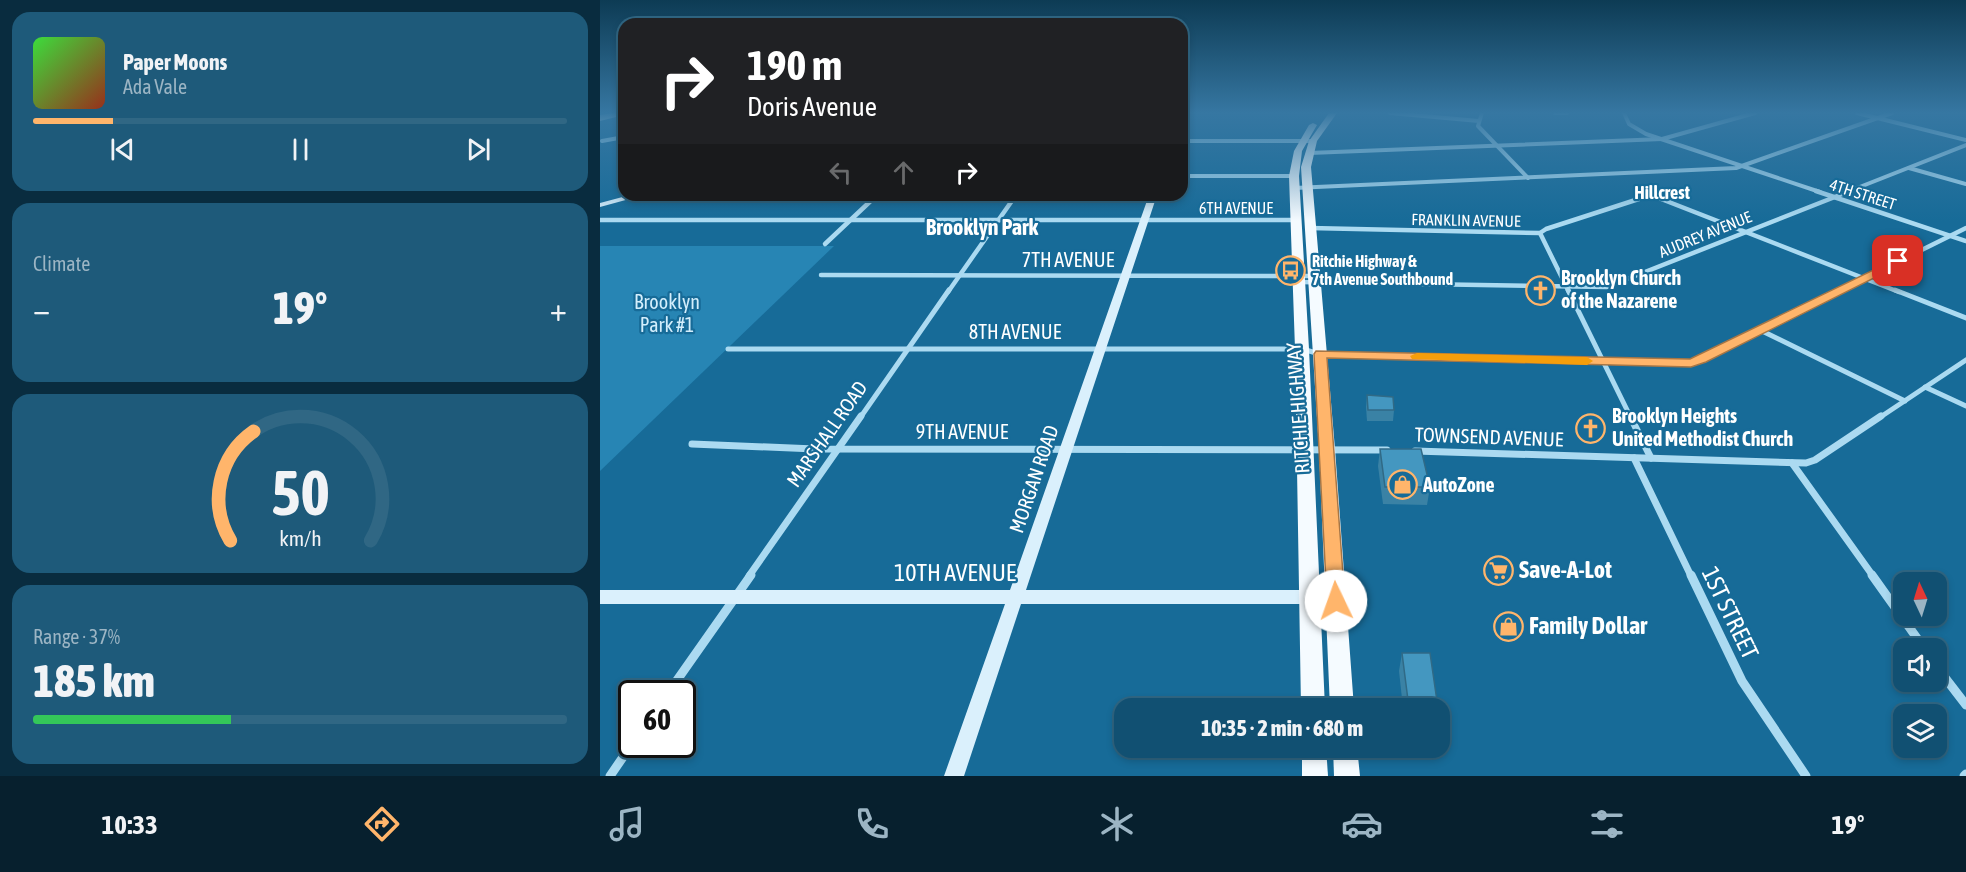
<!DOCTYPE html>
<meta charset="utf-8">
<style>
:root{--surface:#115072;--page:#1e5a7a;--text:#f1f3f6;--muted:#9cb5c4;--line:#306784;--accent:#ffb56b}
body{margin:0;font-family:"Asap Condensed",sans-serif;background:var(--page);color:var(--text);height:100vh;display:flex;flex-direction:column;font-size:22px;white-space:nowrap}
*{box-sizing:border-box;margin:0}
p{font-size:20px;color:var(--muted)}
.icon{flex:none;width:33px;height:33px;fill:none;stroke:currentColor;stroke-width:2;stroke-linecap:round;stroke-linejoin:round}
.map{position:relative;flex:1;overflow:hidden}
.side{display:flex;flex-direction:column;gap:12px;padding:12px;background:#092c3f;width:600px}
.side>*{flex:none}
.banner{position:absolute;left:18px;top:18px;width:570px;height:183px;border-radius:18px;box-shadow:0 3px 9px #0003,0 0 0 2px var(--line);background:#202124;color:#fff;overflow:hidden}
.needle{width:39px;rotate:356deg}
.buttons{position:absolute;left:1293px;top:572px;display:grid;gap:12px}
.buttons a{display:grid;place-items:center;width:54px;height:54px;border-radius:12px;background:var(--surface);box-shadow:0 3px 9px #0003,0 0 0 2px var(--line);font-size:30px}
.speed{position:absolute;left:18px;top:680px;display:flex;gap:12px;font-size:30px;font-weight:700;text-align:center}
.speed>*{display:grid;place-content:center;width:78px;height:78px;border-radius:50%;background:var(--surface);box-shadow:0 3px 9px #0003,0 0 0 2px var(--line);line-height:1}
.speed .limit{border:3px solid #111;border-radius:9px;background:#fff;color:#111}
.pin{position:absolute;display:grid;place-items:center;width:51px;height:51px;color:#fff;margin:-26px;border-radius:12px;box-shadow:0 3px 9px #0006}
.me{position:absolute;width:66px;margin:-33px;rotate:357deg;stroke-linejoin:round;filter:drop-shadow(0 0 4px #0008)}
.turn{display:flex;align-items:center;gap:21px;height:126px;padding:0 30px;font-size:27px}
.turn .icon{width:78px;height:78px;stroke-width:2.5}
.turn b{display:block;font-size:42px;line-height:51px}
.lanes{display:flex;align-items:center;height:57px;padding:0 30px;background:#0003;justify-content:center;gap:30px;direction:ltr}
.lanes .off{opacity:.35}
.big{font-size:45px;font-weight:800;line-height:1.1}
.side .widget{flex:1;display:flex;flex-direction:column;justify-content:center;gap:9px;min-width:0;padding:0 21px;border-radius:18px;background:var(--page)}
.side .dial{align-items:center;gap:0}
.dial svg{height:156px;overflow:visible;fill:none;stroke:var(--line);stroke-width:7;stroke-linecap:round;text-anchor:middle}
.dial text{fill:var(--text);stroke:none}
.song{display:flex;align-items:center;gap:18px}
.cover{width:72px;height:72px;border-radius:9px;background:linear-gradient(135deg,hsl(120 70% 55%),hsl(10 70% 35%))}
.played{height:6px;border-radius:3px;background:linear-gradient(90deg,var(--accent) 15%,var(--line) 15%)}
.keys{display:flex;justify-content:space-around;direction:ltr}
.heat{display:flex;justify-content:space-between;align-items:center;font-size:33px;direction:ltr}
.charge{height:9px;border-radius:4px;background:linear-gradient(90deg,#34c759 37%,var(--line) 0)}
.trip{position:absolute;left:514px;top:698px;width:336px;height:60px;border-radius:18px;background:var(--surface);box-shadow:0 3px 9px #0003,0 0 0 2px var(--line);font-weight:800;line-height:60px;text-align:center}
.tabs{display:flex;height:96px;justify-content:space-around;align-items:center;background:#07202e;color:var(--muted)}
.tabs .icon{width:42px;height:42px}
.tabs .on{color:var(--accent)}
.tabs b{font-size:27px;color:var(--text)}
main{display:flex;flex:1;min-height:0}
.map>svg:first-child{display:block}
.green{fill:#2785b4}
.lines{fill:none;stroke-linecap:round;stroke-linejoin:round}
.street-far4{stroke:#abdaf1;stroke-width:4}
.street-far3{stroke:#abdaf1;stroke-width:4.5}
.street-far2{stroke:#abdaf1;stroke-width:5}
.street-far1{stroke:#abdaf1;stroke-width:7}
.street{stroke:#abdaf1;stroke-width:9}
.secondary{fill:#daf0fc;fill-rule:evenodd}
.primary{fill:#f5fbff;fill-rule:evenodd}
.highway{fill:#fff;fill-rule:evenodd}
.wall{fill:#3a82a5}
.building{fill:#4497c0;stroke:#306a86;stroke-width:1.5}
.route{fill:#ffb56b;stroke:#a67646;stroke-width:1.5}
.slow{fill:#f59e0b}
.labels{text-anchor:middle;stroke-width:4.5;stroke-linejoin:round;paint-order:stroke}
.far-street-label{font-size:16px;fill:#fff;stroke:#176b98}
.far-poi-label{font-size:16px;font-weight:bold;fill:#fff;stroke:#176b98;text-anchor:start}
.far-neighbourhood-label{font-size:18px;font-weight:bold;fill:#fff;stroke:#176b98}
.street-label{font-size:20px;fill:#fff;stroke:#176b98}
.poi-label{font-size:20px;font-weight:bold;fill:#fff;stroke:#176b98;text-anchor:start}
.park-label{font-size:20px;fill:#d3eefc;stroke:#176b98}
.far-district-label{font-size:22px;font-weight:bold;fill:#fff;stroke:#176b98}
.near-poi-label{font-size:24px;font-weight:bold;fill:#fff;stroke:#176b98;text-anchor:start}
.near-street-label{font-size:24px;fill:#fff;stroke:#176b98}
</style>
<main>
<section class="side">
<div class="widget">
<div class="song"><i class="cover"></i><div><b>Paper Moons</b><p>Ada Vale</p></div></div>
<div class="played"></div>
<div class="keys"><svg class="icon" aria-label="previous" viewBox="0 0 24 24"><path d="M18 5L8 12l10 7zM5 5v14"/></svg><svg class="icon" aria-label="pause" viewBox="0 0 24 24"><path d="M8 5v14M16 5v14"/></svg><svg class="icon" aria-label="next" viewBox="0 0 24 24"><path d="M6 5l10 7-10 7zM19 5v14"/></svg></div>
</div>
<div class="widget"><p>Climate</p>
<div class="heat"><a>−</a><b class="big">19°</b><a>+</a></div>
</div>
<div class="widget dial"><svg viewBox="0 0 100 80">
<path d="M14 69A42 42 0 1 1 86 69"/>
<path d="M14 69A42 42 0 0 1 26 13" stroke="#ffb56b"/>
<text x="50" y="56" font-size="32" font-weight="700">50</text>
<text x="50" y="72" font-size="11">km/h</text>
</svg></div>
<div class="widget"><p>Range · 37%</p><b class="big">185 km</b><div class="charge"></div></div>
</section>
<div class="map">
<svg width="1366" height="776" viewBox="0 0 1366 776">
<rect width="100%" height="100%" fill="#176b98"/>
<polygon class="green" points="0,246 234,246 0,471"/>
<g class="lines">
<g class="street-far4">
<polyline points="790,113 879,121"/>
<polyline points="882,113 878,126 928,178"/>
<polyline points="955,113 967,113"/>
<polyline points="1024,113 1029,124 1046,134 1220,192"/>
<polyline points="1257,113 1366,140"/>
<polyline points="2,141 24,137"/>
<polyline points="582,141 713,141"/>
<polyline points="709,153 1062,139 1155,113"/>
<polyline points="1309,168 1366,184"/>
<polyline points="582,176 694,176"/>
<polyline points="694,188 1136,168 1292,113"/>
<polyline points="1247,192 1366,145"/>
</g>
<g class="street-far3">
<polyline points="1216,191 1366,241"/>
<polyline points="0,220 696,220"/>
<polyline points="710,228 940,233 946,229 1051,195 1299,292"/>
<polyline points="940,233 969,292"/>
<polyline points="225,244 277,195"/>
<polyline points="221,275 714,276"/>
<polyline points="699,282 1007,287 1250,191"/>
<polyline points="348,292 416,195"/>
<polyline points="1237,292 1366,228"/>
</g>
<g class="street-far2">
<polyline points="968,290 1031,418"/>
<polyline points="1295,290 1366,318"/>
<polyline points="1160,330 1305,401"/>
<polyline points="128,349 702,349 720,354 1091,363 1240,290"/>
<polyline points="1325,387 1366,406"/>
<polyline points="260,418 349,290"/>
<polyline points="1279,418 1366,360"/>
</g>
<g class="street-far1">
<polyline points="1030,416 1051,458"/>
<polyline points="92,444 215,449 787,450"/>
<polyline points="815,451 1206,463 1215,460 1281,416"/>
<polyline points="1034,458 1091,576"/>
<polyline points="1192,463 1273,576"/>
<polyline points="149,576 261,416"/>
</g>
<g class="street">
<polyline points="1091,575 1142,681 1206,776"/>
<polyline points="1272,575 1324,648"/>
<polyline points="1336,666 1366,705"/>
<polyline points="68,693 151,575"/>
<polyline points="10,776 32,744"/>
<polyline points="1364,776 1366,774"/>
</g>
<g class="secondary">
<polygon points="30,195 44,195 0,207 0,203"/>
<polygon points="549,195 557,195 426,590 709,590 715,592 717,597 715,602 709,604 421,604 364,776 344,776 405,604 0,604 0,590 410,590"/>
</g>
<g class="primary">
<polygon points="729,113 737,113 717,141 711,167 735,449 754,708 730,708 719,449 701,167 709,141"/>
<polygon points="713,123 717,125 702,151 699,176 709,349 725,708 701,708 695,349 689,176 694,151 709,125"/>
<polygon points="702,747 726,747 728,776 702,776"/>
<polygon points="733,747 757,747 760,776 734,776"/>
</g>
<polygon class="highway" points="12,113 24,113 24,115 0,121 0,115"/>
</g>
<g class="wall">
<polygon points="767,395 794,410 793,421 767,421 766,407"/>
<polygon points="780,449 830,487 827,505 783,504 778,466"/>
<polygon points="802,653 838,708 803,708 799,671"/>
<polygon points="840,717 843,735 839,753 809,753 808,747 840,747"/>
</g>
<g class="building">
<polygon points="767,395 793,397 794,410 768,410"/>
<polygon points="780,449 821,449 830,487 785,487"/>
<polygon points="802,653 830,653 838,708 809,708"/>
<polygon points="840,717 843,735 840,735"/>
</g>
<linearGradient id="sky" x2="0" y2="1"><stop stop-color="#0d3b54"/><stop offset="0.51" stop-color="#3677a2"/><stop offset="1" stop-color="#3677a2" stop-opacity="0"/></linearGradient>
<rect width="1366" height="221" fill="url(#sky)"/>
<polygon class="route" points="1298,258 1302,259 1302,264 1106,362 1091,367 727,358 745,601 743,606 736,609 729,606 727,601 714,354 716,351 1090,359"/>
<polygon class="slow" points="817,353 987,357 993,361 987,365 812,359 810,356"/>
<defs>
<symbol id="bus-ring" viewBox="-11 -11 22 22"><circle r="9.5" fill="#176b98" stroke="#ffb56b" stroke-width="1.5"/><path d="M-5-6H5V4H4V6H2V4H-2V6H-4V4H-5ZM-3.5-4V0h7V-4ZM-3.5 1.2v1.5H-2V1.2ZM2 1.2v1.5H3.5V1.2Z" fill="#ffb56b"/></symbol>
<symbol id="church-ring" viewBox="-11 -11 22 22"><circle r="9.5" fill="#176b98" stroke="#ffb56b" stroke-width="1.5"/><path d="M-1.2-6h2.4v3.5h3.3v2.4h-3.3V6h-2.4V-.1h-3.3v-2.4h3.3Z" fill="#ffb56b"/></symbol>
<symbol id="shop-ring" viewBox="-11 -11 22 22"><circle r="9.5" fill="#176b98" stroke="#ffb56b" stroke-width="1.5"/><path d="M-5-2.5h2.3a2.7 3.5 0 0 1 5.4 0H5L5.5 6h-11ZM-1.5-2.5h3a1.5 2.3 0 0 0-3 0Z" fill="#ffb56b"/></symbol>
<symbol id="supermarket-ring" viewBox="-11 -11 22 22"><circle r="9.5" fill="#176b98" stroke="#ffb56b" stroke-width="1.5"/><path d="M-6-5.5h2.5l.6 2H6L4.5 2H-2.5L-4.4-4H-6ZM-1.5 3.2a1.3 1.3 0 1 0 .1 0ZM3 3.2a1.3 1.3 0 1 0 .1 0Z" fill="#ffb56b"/></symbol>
</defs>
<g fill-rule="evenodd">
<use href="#bus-ring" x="674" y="254" width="33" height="33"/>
<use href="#church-ring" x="924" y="274" width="33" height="33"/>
<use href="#church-ring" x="974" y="412" width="33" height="33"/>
<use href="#shop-ring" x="786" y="468" width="33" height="33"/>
<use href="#supermarket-ring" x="882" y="554" width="33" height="33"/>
<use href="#shop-ring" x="892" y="610" width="33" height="33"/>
</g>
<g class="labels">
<g class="far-street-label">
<text transform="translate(1263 194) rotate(18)" y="6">4TH STREET</text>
<text x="636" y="214">6TH AVENUE</text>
<text transform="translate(866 220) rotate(1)" y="6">FRANKLIN AVENUE</text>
<text transform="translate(1105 234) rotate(-22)" y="6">AUDREY AVENUE</text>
</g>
<g class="far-poi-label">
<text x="712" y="267">Ritchie Highway &amp;<tspan x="712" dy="18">7th Avenue Southbound</tspan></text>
</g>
<g class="far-neighbourhood-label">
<text x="1062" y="199">Hillcrest</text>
</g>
<g class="street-label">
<text x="468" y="267">7TH AVENUE</text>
<text x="415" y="339">8TH AVENUE</text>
<text transform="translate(698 408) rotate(-94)" y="7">RITCHIE HIGHWAY</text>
<text x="362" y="439">9TH AVENUE</text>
<text transform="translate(227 434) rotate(-55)" y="7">MARSHALL ROAD</text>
<text transform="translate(889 437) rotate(2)" y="7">TOWNSEND AVENUE</text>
<text transform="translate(434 479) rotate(-71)" y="7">MORGAN ROAD</text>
</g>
<g class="poi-label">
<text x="961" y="285">Brooklyn Church<tspan x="961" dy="23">of the Nazarene</tspan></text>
<text x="1012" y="423">Brooklyn Heights<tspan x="1012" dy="23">United Methodist Church</tspan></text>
<text x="823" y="492">AutoZone</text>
</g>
<g class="park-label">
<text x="67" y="309">Brooklyn<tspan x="67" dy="23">Park #1</tspan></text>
</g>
<g class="far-district-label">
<text x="382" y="235">Brooklyn Park</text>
</g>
<g class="near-poi-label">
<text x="919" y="578">Save-A-Lot</text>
<text x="929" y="634">Family Dollar</text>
</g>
<g class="near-street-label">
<text x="355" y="581">10TH AVENUE</text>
<text transform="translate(1130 613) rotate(64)" y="8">1ST STREET</text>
</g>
</g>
</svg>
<div class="buttons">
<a><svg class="needle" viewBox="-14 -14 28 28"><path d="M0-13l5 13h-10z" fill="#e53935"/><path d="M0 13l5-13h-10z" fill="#9cb5c4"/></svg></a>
<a><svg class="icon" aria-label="sound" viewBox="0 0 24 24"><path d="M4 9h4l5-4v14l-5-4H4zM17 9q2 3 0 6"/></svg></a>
<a><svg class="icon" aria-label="layers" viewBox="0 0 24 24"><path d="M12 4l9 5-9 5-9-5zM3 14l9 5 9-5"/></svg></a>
</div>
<div class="speed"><div class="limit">60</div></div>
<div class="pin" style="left:1298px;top:261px;background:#d93025"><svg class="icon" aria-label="arrive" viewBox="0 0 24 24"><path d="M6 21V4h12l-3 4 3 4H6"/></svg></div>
<svg class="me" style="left:736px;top:601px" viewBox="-20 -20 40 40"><circle r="19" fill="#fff"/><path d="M0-13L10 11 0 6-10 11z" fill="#ffb56b"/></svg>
<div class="trip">10:35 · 2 min · 680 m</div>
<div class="banner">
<div class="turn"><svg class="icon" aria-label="right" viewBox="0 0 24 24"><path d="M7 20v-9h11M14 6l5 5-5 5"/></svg><div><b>190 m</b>Doris Avenue</div></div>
<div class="lanes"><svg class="icon off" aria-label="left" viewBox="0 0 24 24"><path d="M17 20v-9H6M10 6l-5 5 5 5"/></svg><svg class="icon off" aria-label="ahead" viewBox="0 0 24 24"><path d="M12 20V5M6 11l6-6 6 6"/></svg><svg class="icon" aria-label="right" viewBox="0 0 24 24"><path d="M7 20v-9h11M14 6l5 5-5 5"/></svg></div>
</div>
</div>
</main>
<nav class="tabs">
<b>10:33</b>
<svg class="icon on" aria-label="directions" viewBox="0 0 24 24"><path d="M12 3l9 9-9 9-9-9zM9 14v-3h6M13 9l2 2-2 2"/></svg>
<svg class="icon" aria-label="music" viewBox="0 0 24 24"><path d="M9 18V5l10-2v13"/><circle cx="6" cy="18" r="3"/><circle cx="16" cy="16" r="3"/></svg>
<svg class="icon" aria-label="phone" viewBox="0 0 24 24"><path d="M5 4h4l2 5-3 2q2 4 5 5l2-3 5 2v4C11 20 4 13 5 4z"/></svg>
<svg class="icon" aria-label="climate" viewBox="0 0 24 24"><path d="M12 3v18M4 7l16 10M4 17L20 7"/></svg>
<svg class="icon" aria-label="car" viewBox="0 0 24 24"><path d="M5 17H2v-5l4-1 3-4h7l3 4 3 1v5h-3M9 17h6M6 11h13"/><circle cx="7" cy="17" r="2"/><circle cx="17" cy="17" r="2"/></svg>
<svg class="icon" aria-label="filters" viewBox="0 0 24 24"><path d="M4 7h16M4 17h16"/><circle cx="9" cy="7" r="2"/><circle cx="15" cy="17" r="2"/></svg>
<b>19°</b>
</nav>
